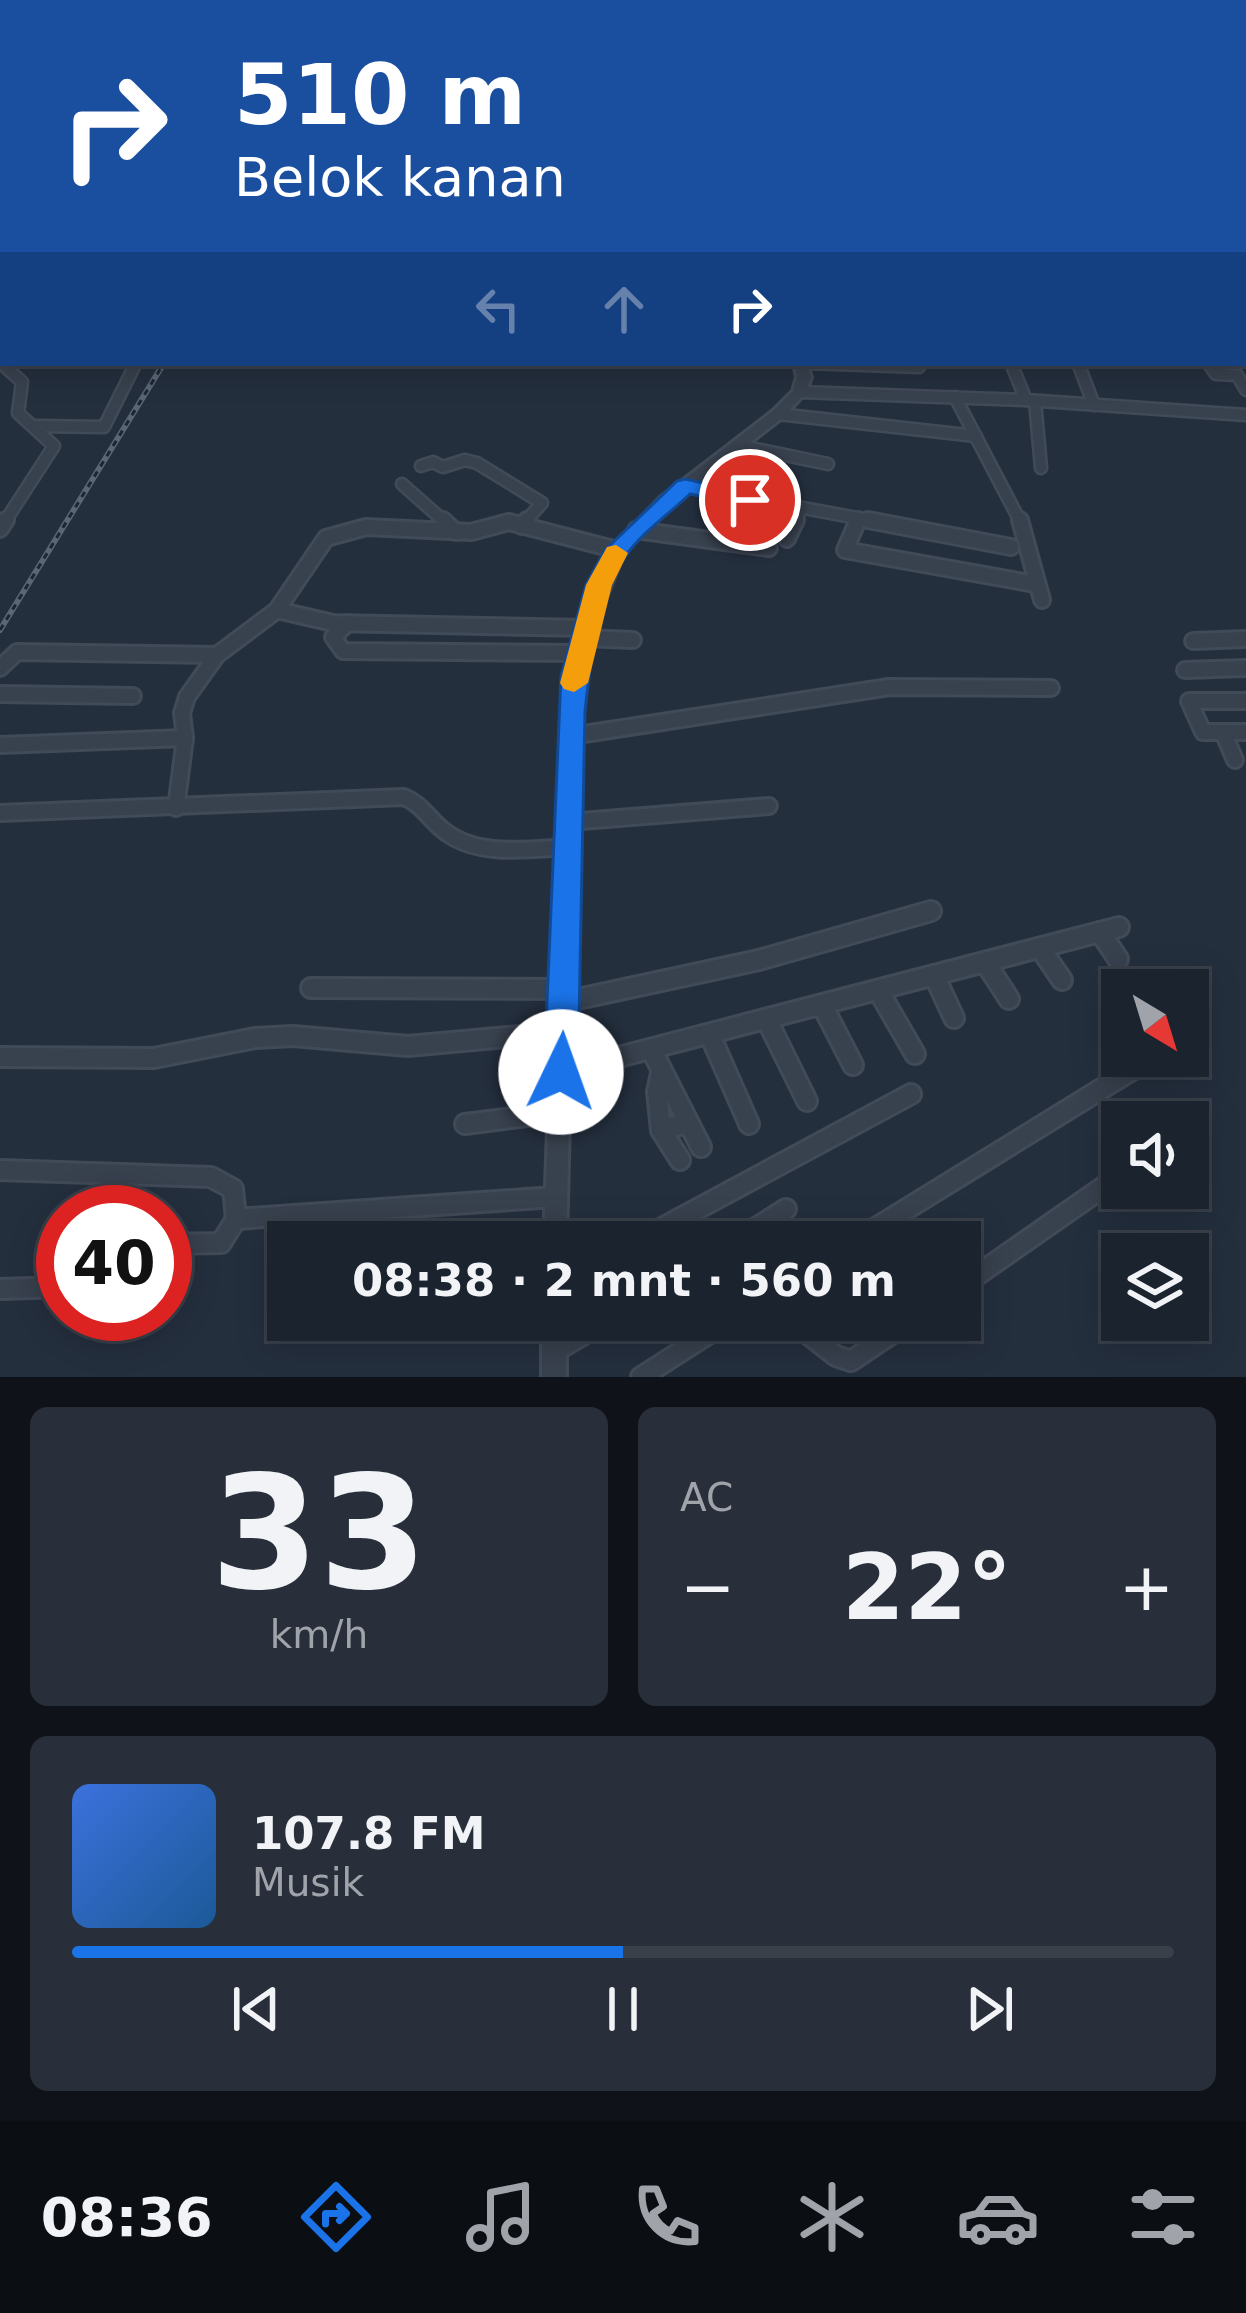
<!DOCTYPE html>
<html lang="id">
<meta charset="utf-8">
<style>
:root{--surface:#1b232e;--page:#282f3a;--text:#f1f3f6;--muted:#a0a4aa;--line:#39404a;--accent:#1a73e8}
body{margin:0;font-family:"DejaVu Sans",sans-serif;background:var(--page);color:var(--text);height:100vh;display:flex;flex-direction:column;font-size:45px;white-space:nowrap}
*{box-sizing:border-box;margin:0}
p{font-size:39px;color:var(--muted)}
.icon{flex:none;width:66px;height:66px;fill:none;stroke:currentColor;stroke-width:2;stroke-linecap:round;stroke-linejoin:round}
.map{position:relative;height:1377px;overflow:hidden}
.panel{display:flex;flex-direction:column;gap:30px;padding:30px;background:#0f1319;flex:1}
.panel>*{flex:none}
.banner{position:absolute;left:0px;top:0px;width:1248px;height:366px;box-shadow:0 6px 30px #0003,0 0 0 3px var(--line);background:#1a4fa0;color:#fff;overflow:hidden}
.needle{width:78px;rotate:142deg}
.controls{position:absolute;left:1101px;top:969px;display:grid;gap:24px}
.controls a{display:grid;place-items:center;width:108px;height:108px;border-radius:0px;background:var(--surface);box-shadow:0 6px 30px #0003,0 0 0 3px var(--line);font-size:60px}
.speed{position:absolute;left:36px;top:1185px;display:flex;gap:24px;font-size:60px;font-weight:700;text-align:center}
.speed>*{display:grid;place-content:center;width:156px;height:156px;border-radius:50%;background:var(--surface);box-shadow:0 6px 30px #0003,0 0 0 3px var(--line);line-height:1}
.speed .limit{border:18px solid #d22;background:#fff;color:#111}
.pin{position:absolute;display:grid;place-items:center;width:102px;height:102px;color:#fff;margin:-51px;border:6px solid #fff;border-radius:50%;box-shadow:0 3px 12px #0007}
.me{position:absolute;width:132px;margin:-66px;rotate:3deg;stroke-linejoin:round;filter:drop-shadow(0 0 9px #0008)}
.turn{display:flex;align-items:center;gap:42px;height:252px;padding:0 36px;font-size:54px}
.turn .icon{width:156px;height:156px;stroke-width:2.5}
.turn b{display:block;font-size:84px;line-height:102px}
.lanes{display:flex;align-items:center;height:114px;padding:0 36px;background:#0003;justify-content:center;gap:60px;direction:ltr}
.lanes .off{opacity:.35}
.big{font-size:90px;font-weight:700;line-height:1.1}
.panel .tile{flex:1;display:flex;flex-direction:column;justify-content:center;gap:18px;min-width:0;padding:0 42px;border-radius:18px;background:var(--page)}
.panel .dial{align-items:center;gap:0}
.dial b{font-size:156px;line-height:1}
.song{display:flex;align-items:center;gap:36px}
.cover{width:144px;height:144px;border-radius:18px;background:linear-gradient(135deg,hsl(220 70% 55%),hsl(210 70% 35%))}
.played{height:12px;border-radius:6px;background:linear-gradient(90deg,var(--accent) 50%,var(--line) 50%)}
.keys{display:flex;justify-content:space-around;direction:ltr}
.heat{display:flex;justify-content:space-between;align-items:center;font-size:66px;direction:ltr}
.panel .tiles{flex:1;display:grid;gap:30px;grid-template-columns:1fr 1fr}
.tile:last-child{grid-column:span 2}
.trip{position:absolute;left:267px;top:1221px;width:714px;height:120px;border-radius:0px;background:var(--surface);box-shadow:0 6px 30px #0003,0 0 0 3px var(--line);font-weight:700;line-height:120px;text-align:center}
.dock{display:flex;height:192px;justify-content:space-around;align-items:center;background:#0b0e12;color:var(--muted)}
.dock .icon{width:84px;height:84px}
.dock .active{color:var(--accent)}
.dock b{font-size:54px;color:var(--text)}
.map>svg:first-child{display:block}
.lines{fill:none;stroke-linecap:round;stroke-linejoin:round}
.minor-far3-casing{stroke:#414a57;stroke-width:12}
.minor-far2-casing{stroke:#414a57;stroke-width:15}
.minor-far1-casing{stroke:#414a57;stroke-width:20}
.minor-casing{stroke:#414a57;stroke-width:24}
.tertiary-casing{stroke:#414a57;stroke-width:6}
.secondary-casing{stroke:#414a57;stroke-width:6}
.trunk-casing{stroke:#434c59;stroke-width:6}
.minor-far3{stroke:#38414e;stroke-width:9}
.minor-far2{stroke:#38414e;stroke-width:10}
.minor-far1{stroke:#38414e;stroke-width:14}
.minor{stroke:#38414e;stroke-width:18}
.tertiary{fill:#38414e;fill-rule:evenodd}
.secondary{fill:#465061;fill-rule:evenodd}
.trunk{fill:#656462;fill-rule:evenodd}
.rail-casing{stroke:#5a6575;stroke-width:6}
.rail{stroke:#1d2633;stroke-width:3;stroke-dasharray:6;stroke-linecap:butt}
.route{fill:#1a73e8;stroke:#114b97;stroke-width:3}
.slow{fill:#f59e0b}
</style>
<div class="map">
<svg width="1246" height="1377" viewBox="0 0 1246 1377">
<rect width="100%" height="100%" fill="#242f3e"/>
<g class="lines">
<defs>
<g id="minor-far3">
<polyline points="534,0 539,3"/>
<polyline points="602,0 606,3"/>
<polyline points="814,3 833,0"/>
<polyline points="974,3 984,0"/>
</g>
<g id="minor-far2">
<polyline points="0,362 22,382 18,413 54,446 4,523"/>
<polyline points="805,363 919,367"/>
<polyline points="1011,363 1026,400"/>
<polyline points="1078,363 1094,405"/>
<polyline points="1208,363 1216,374 1237,375 1246,390"/>
<polyline points="799,392 1026,400 1246,415"/>
<polyline points="955,397 1021,523"/>
<polyline points="1035,401 1041,468"/>
<polyline points="778,414 976,436"/>
<polyline points="35,426 104,427 136,363"/>
<polyline points="737,445 828,464"/>
<polyline points="421,466 433,462 443,467 465,460 477,463 542,503 524,523"/>
<polyline points="402,484 446,523"/>
<polyline points="685,486 884,523"/>
<polyline points="504,523 514,523"/>
<polyline points="734,523 750,500"/>
<polyline points="794,523 801,509"/>
</g>
<g id="minor-far1">
<polyline points="443,520 456,532"/>
<polyline points="858,520 845,550 1035,584"/>
<polyline points="868,520 1011,547"/>
<polyline points="1020,520 1042,600"/>
<polyline points="733,525 736,520"/>
<polyline points="522,526 527,520"/>
<polyline points="0,529 6,520"/>
<polyline points="636,530 769,548"/>
<polyline points="787,539 796,520"/>
<polyline points="277,610 333,623 586,628"/>
<polyline points="348,623 333,637 343,651 580,653"/>
<polyline points="584,638 633,640"/>
<polyline points="1193,641 1246,639"/>
<polyline points="0,668 17,652 217,655 277,610 326,538 366,527 471,532 509,522 617,550"/>
<polyline points="1185,670 1246,668"/>
<polyline points="0,694 133,696"/>
<polyline points="1246,701 1189,701 1203,732 1246,732"/>
<polyline points="1223,732 1235,760"/>
<polyline points="571,736 889,687 1051,688"/>
<polyline points="0,745 185,738"/>
<polyline points="176,808 185,738 182,713 187,697 217,655"/>
<path d="M0,813l404,-16c20,8 26,25 43,36 33,24 83,16 121,14"/>
<polyline points="569,822 769,806"/>
</g>
<g id="minor">
<polyline points="1100,932 1118,959"/>
<polyline points="1040,948 1062,980"/>
<polyline points="985,962 1009,999"/>
<polyline points="934,975 954,1018"/>
<polyline points="311,988 564,989"/>
<polyline points="878,990 915,1054"/>
<polyline points="564,1002 759,960 931,911"/>
<polyline points="822,1005 853,1065"/>
<polyline points="767,1020 807,1101"/>
<polyline points="710,1035 749,1124"/>
<polyline points="651,1049 701,1147"/>
<polyline points="0,1057 154,1058 255,1038 293,1036 408,1046 563,1032"/>
<polyline points="561,1072 1119,927"/>
<polyline points="661,1073 657,1092 661,1130 687,1123"/>
<polyline points="465,1124 559,1112"/>
<polyline points="661,1130 680,1160"/>
<polyline points="0,1170 211,1177 233,1189 236,1219 555,1197"/>
<polyline points="636,1242 911,1094"/>
<polyline points="734,1242 786,1209"/>
<polyline points="853,1242 1145,1062"/>
<polyline points="165,1244 221,1243 236,1219"/>
<polyline points="960,1287 1122,1174"/>
<polyline points="0,1289 63,1287"/>
<polyline points="790,1320 836,1356 851,1361 912,1320"/>
<polyline points="554,1352 608,1320"/>
<polyline points="641,1377 730,1320"/>
</g>
<g id="tertiary">
<polygon points="774,0 784,0 787,3 777,3"/>
<polygon points="794,363 806,363 811,377 806,392 783,417 670,504 624,552 594,628 579,712 566,1242 544,1242 563,712 578,628 610,550 660,498 773,411 793,391 797,377"/>
<rect x="542" y="1320" width="24" height="57"/>
</g>
<g id="secondary">
<polygon points="936,0 955,0 960,3 941,3"/>
<rect x="1245" y="63" width="1" height="6"/>
<rect x="1245" y="85" width="1" height="6"/>
</g>
<polygon id="trunk" points="3,27 3,35 0,36 0,28"/>
</defs>
<use href="#minor-far3" class="minor-far3-casing"/>
<use href="#minor-far2" class="minor-far2-casing"/>
<use href="#minor-far1" class="minor-far1-casing"/>
<use href="#minor" class="minor-casing"/>
<use href="#tertiary" class="tertiary-casing"/>
<use href="#secondary" class="secondary-casing"/>
<use href="#trunk" class="trunk-casing"/>
<use href="#minor-far3" class="minor-far3"/>
<use href="#minor-far2" class="minor-far2"/>
<use href="#minor-far1" class="minor-far1"/>
<use href="#minor" class="minor"/>
<use href="#tertiary" class="tertiary"/>
<use href="#secondary" class="secondary"/>
<use href="#trunk" class="trunk"/>
<defs>
<polyline id="rail" points="0,630 164,363"/>
</defs>
<use href="#rail" class="rail-casing"/>
<use href="#rail" class="rail"/>
</g>
<path class="route" d="M685,479l73,16 4,5 -12,7 -60,-13c-20,19 -47,38 -63,60 -29,41 -37,109 -42,158l-7,360 -5,9 -12,4 -12,-4 -5,-9 17,-396 25,-91 19,-35 72,-69z"/>
<polygon class="slow" points="616,545 628,553 612,585 588,683 574,692 564,689 560,683 586,585 607,547"/>
</svg>
<div class="controls">
<a><svg class="needle" viewBox="-14 -14 28 28"><path d="M0-13l5 13h-10z" fill="#e53935"/><path d="M0 13l5-13h-10z" fill="#a0a4aa"/></svg></a>
<a><svg class="icon" aria-label="sound" viewBox="0 0 24 24"><path d="M4 9h4l5-4v14l-5-4H4zM17 9q2 3 0 6"/></svg></a>
<a><svg class="icon" aria-label="layers" viewBox="0 0 24 24"><path d="M12 4l9 5-9 5-9-5zM3 14l9 5 9-5"/></svg></a>
</div>
<div class="speed"><div class="limit">40</div></div>
<div class="pin" style="left:750px;top:500px;background:#d93025"><svg class="icon" aria-label="arrive" viewBox="0 0 24 24"><path d="M6 21V4h12l-3 4 3 4H6"/></svg></div>
<svg class="me" style="left:561px;top:1072px" viewBox="-20 -20 40 40"><circle r="19" fill="#fff"/><path d="M0-13L10 11 0 6-10 11z" fill="#1a73e8"/></svg>
<div class="trip">08:38 · 2 mnt · 560 m</div>
<div class="banner">
<div class="turn"><svg class="icon" aria-label="right" viewBox="0 0 24 24"><path d="M7 20v-9h11M14 6l5 5-5 5"/></svg><div><b>510 m</b>Belok kanan</div></div>
<div class="lanes"><svg class="icon off" aria-label="left" viewBox="0 0 24 24"><path d="M17 20v-9H6M10 6l-5 5 5 5"/></svg><svg class="icon off" aria-label="ahead" viewBox="0 0 24 24"><path d="M12 20V5M6 11l6-6 6 6"/></svg><svg class="icon" aria-label="right" viewBox="0 0 24 24"><path d="M7 20v-9h11M14 6l5 5-5 5"/></svg></div>
</div>
</div>
<section class="panel">
<div class="tiles">
<div class="tile dial"><b>33</b><p>km/h</p></div>
<div class="tile"><p>AC</p>
<div class="heat"><a>−</a><b class="big">22°</b><a>+</a></div>
</div>
<div class="tile">
<div class="song"><i class="cover"></i><div><b>107.8 FM</b><p>Musik</p></div></div>
<div class="played"></div>
<div class="keys"><svg class="icon" aria-label="previous" viewBox="0 0 24 24"><path d="M18 5L8 12l10 7zM5 5v14"/></svg><svg class="icon" aria-label="pause" viewBox="0 0 24 24"><path d="M8 5v14M16 5v14"/></svg><svg class="icon" aria-label="next" viewBox="0 0 24 24"><path d="M6 5l10 7-10 7zM19 5v14"/></svg></div>
</div>
</div>
</section>
<nav class="dock">
<b>08:36</b>
<svg class="icon active" aria-label="directions" viewBox="0 0 24 24"><path d="M12 3l9 9-9 9-9-9zM9 14v-3h6M13 9l2 2-2 2"/></svg>
<svg class="icon" aria-label="music" viewBox="0 0 24 24"><path d="M9 18V5l10-2v13"/><circle cx="6" cy="18" r="3"/><circle cx="16" cy="16" r="3"/></svg>
<svg class="icon" aria-label="phone" viewBox="0 0 24 24"><path d="M5 4h4l2 5-3 2q2 4 5 5l2-3 5 2v4C11 20 4 13 5 4z"/></svg>
<svg class="icon" aria-label="climate" viewBox="0 0 24 24"><path d="M12 3v18M4 7l16 10M4 17L20 7"/></svg>
<svg class="icon" aria-label="car" viewBox="0 0 24 24"><path d="M5 17H2v-5l4-1 3-4h7l3 4 3 1v5h-3M9 17h6M6 11h13"/><circle cx="7" cy="17" r="2"/><circle cx="17" cy="17" r="2"/></svg>
<svg class="icon" aria-label="filters" viewBox="0 0 24 24"><path d="M4 7h16M4 17h16"/><circle cx="9" cy="7" r="2"/><circle cx="15" cy="17" r="2"/></svg>
</nav>
